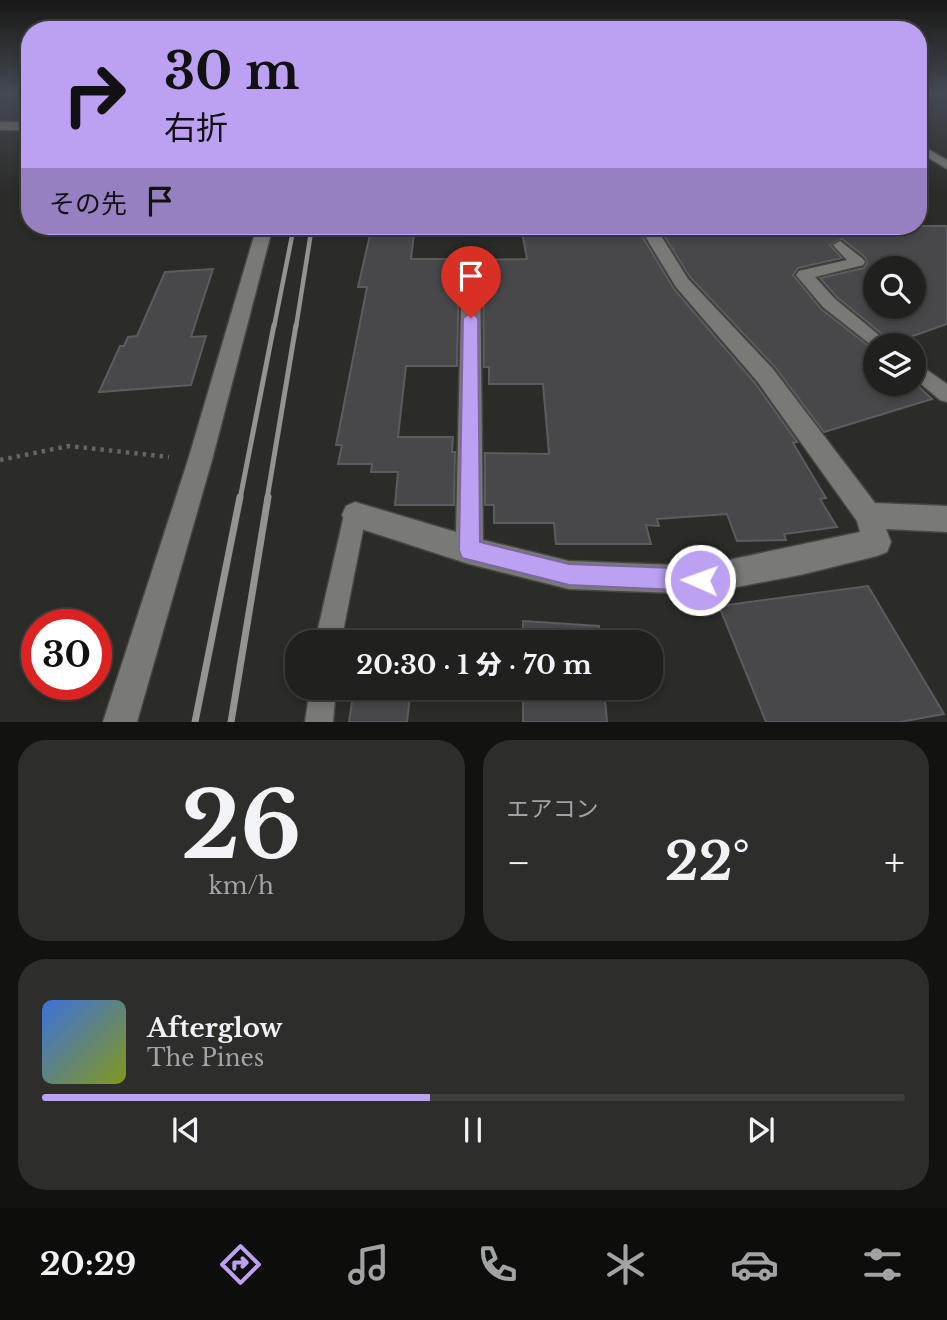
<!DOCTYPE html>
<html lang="ja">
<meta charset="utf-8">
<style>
:root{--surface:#20201e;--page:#2d2d2b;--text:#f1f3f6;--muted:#a2a3a4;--line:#3d3e3c;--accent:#bca0f2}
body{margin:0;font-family:"Libre Baskerville","Noto Sans JP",serif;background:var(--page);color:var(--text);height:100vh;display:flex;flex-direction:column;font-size:26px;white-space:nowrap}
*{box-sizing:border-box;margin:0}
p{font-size:23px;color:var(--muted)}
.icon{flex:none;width:38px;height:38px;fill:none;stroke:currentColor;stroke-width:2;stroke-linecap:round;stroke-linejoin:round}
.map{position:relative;height:722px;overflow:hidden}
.panel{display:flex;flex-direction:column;gap:18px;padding:18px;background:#121210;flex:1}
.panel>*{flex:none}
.hud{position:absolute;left:21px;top:21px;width:906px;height:214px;border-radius:28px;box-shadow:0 4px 10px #0003,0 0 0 2px var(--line);background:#bca0f2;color:#111;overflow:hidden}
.buttons{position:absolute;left:863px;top:256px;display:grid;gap:14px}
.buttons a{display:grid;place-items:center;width:63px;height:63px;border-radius:50%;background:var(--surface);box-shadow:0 4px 10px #0003,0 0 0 2px var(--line);font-size:35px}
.speed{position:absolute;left:21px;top:609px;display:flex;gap:14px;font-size:35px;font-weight:700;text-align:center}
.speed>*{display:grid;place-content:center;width:91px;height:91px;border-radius:50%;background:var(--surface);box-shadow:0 4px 10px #0003,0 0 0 2px var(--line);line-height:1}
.speed .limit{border:10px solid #d22;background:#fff;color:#111}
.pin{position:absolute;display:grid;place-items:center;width:60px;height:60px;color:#fff;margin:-72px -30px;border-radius:50% 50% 50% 0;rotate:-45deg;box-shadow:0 0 7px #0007}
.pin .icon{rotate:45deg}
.me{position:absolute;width:77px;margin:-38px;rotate:272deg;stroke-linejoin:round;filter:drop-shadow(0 0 5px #0008)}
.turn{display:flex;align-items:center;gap:24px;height:147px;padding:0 28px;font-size:32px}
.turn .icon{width:91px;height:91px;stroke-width:2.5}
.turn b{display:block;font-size:49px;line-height:60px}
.then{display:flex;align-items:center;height:66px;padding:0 28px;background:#0003;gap:14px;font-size:26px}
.big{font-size:52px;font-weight:800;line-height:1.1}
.panel .tile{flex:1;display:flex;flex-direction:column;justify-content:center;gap:10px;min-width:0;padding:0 24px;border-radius:28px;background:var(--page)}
.panel .dial{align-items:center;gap:0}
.dial b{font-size:91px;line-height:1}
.song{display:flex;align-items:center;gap:21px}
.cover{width:84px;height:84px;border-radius:10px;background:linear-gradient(135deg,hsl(220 70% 55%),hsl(70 70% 35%))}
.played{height:7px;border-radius:4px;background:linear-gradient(90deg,var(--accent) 45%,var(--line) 45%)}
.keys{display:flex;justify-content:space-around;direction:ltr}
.heat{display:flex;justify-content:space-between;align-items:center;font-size:38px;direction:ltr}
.panel .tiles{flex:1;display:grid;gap:18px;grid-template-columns:1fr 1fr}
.tile:last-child{grid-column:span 2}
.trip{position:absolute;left:285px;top:630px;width:378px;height:70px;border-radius:28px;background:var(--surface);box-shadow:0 4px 10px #0003,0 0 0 2px var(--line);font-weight:800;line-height:70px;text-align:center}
.menu{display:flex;height:112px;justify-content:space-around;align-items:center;background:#0d0d0c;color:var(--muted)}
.menu .icon{width:49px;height:49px}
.menu .current{color:var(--accent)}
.menu b{font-size:32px;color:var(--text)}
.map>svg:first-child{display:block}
.building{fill:#48484b;stroke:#5c5c60;stroke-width:2;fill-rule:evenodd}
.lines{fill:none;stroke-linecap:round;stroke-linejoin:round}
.service-casing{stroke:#464643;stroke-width:3}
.minor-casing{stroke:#464643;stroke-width:3}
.path{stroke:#646461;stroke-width:4.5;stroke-dasharray:3.5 5;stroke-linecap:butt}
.service{fill:#797975;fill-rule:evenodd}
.minor{fill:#797975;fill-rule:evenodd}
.rail-far2{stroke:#939390;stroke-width:4.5}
.rail-far1{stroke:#939390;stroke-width:5}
.rail{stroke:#939390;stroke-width:7}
.route{fill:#bca0f2;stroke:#7a689d;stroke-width:2}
</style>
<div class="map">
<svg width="947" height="722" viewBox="0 0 947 722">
<rect width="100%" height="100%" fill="#2b2b28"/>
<g class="building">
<polygon points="372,226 406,226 405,234 414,234 411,259 467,259 459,266 457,366 406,366 398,437 453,437 452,452 455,452 454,505 395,505 398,472 371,472 372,464 338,464 342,445 336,445 367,287 358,287"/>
<polygon points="521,226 632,226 634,231 639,231 674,289 755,383 797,442 793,443 826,498 820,499 837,527 784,534 786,540 737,541 727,514 657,519 659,526 646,525 651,544 556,544 554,523 494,523 494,505 485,505 485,453 549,454 543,384 489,384 489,367 484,367 483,266 475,260 527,259"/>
<path d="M689,226h258v98l-54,19 -56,-46 -17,-19 44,-10 3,-5 -2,-6 -23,-18 -12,6 12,13 -44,10 -5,7 28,34 54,42v32l39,-1 18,17 -108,33 -49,-65 -85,-90 -30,-48zM875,268h39v38h-39z"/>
<polygon points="213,269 191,337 206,336 191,385 99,392 120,346 124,346 128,337 137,336 165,272"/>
<polygon points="868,586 944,714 900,722 766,722 719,606"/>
<polygon points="523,621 599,626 600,642 523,642"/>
<polygon points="354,688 411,688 407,722 349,722"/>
<polygon points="523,688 604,688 607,722 523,722"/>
</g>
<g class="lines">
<defs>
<g id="service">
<polygon points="919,144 947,160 947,169 919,152"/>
<polygon points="840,241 863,259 865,262 863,265 815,277 835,299 891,345 875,345 875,348 823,307 796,275 799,271 847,260 833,245"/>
<polygon points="914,361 947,384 947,402 940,400 914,378"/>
<polygon points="355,504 363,508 366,515 341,642 315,642 344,515 347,508"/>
<polygon points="310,688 336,688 333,722 305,722"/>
</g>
<g id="minor">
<rect x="0" y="122" width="30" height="8"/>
<polygon points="257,226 273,226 212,460 137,722 103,722 188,460"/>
<polygon points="639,226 655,226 688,279 773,369 875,503 947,506 947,532 886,529 891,542 887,552 877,556 800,575 700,594 569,589 469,564 346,524 342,515 346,506 355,502 456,532 462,266 471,260 480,266 483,540 569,561 700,566 860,532 857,521 757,381 676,287"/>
</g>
</defs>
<use href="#service" class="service-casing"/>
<use href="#minor" class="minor-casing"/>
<polyline class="path" points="0,460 69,446 169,457"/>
<use href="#service" class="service"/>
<use href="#minor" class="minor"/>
<g class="rail-far2">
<polyline points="274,327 294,226"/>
<polyline points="296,327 312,226"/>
</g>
<g class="rail-far1">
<polyline points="240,499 274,325"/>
<polyline points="267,499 296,325"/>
</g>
<g class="rail">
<polyline points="195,722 240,497"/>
<polyline points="231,722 268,497"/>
</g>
</g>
<linearGradient id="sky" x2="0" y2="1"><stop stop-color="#181816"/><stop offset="0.48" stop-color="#444a53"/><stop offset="1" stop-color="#444a53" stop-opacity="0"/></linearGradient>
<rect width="947" height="193" fill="url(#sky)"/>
<polygon class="route" points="471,312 478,318 480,542 569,564 700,569 708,572 711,580 708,588 700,591 569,585 462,558 459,550 463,318"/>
</svg>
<div class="buttons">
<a><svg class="icon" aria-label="search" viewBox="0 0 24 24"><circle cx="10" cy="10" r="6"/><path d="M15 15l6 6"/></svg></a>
<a><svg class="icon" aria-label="layers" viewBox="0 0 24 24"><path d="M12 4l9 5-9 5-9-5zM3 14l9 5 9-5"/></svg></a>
</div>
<div class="speed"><div class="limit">30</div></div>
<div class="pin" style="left:471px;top:318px;background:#d93025"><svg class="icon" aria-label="arrive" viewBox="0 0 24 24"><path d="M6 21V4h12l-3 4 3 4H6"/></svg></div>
<svg class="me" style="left:700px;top:580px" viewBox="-20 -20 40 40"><circle r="17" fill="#bca0f2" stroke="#fff" stroke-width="3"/><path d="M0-11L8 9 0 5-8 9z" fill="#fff"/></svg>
<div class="trip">20:30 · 1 分 · 70 m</div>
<div class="hud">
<div class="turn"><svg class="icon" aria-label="right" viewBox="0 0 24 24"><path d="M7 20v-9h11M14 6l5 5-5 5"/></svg><div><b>30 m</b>右折</div></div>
<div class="then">その先<svg class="icon" aria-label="arrive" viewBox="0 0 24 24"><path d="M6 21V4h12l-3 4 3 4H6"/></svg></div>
</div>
</div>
<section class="panel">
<div class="tiles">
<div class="tile dial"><b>26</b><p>km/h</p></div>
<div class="tile"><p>エアコン</p>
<div class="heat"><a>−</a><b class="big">22°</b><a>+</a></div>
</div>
<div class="tile">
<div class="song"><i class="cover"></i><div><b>Afterglow</b><p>The Pines</p></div></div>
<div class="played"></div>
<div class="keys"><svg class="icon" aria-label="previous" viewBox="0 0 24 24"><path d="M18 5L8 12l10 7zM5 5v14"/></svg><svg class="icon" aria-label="pause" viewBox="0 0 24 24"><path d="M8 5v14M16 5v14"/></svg><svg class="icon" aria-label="next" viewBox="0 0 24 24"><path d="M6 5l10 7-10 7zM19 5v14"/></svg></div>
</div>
</div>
</section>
<nav class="menu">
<b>20:29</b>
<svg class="icon current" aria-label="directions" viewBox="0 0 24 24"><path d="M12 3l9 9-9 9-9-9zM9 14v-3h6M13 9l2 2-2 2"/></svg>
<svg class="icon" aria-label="music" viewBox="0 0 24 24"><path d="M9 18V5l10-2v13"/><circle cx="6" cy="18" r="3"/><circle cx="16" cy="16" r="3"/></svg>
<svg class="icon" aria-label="phone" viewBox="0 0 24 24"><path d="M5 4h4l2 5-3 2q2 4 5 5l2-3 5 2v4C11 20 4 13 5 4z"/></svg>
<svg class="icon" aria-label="climate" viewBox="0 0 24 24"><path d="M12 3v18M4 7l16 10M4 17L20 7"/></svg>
<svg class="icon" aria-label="car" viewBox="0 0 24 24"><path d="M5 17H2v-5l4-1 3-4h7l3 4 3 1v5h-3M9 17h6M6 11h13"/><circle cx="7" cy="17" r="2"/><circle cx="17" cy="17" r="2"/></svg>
<svg class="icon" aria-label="filters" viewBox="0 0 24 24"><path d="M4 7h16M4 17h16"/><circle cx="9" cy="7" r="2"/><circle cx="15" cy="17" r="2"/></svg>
</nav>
